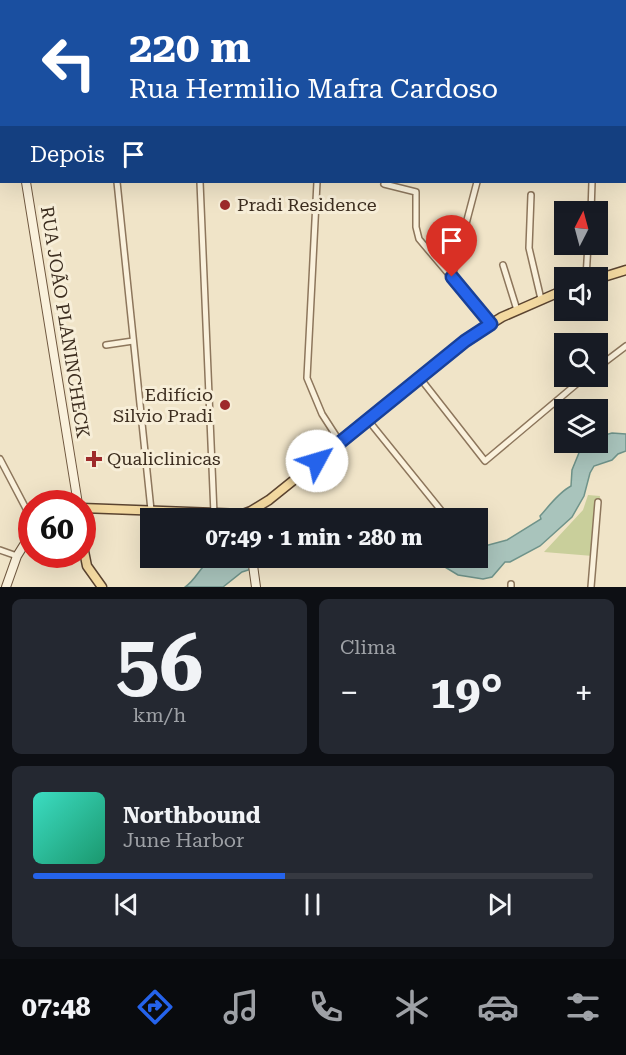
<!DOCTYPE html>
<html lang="pt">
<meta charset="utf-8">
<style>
:root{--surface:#171b24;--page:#242831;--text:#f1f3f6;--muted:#9ea1a6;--line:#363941;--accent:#2563eb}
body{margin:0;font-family:"Roboto Serif",serif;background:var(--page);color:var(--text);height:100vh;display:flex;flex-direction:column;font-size:22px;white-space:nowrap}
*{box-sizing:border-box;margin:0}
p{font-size:20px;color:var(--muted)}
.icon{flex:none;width:33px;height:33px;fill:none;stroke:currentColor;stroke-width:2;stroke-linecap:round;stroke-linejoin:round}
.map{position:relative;height:587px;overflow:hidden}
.details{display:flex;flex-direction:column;gap:12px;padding:12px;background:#0d0f14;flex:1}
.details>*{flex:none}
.guide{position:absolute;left:0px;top:0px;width:627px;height:183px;box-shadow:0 6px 24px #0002;background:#1a4fa0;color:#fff;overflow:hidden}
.needle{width:39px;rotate:6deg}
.buttons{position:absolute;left:554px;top:201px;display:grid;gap:12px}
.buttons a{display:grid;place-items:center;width:54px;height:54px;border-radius:0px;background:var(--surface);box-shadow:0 6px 24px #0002;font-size:30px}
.speed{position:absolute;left:18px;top:490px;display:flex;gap:12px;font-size:30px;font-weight:700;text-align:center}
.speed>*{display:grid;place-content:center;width:78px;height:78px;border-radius:50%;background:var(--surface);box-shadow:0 6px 24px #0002;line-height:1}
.speed .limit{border:9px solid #d22;background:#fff;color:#111}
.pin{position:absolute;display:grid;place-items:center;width:51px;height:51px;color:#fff;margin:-62px -26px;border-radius:50% 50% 50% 0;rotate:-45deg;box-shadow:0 0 6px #0007}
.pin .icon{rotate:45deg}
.me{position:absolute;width:66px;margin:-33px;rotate:51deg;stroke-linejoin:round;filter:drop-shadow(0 0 4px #0008)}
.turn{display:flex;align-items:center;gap:21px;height:126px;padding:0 30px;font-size:27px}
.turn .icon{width:78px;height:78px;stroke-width:2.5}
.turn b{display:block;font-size:42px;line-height:51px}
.then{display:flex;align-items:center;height:57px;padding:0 30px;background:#0003;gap:12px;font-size:22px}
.big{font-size:45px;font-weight:700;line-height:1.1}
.details .tile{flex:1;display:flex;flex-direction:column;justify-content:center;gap:9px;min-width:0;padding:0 21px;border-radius:9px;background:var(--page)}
.details .dial{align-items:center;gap:0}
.dial b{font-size:78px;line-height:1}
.song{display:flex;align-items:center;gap:18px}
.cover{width:72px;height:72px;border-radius:9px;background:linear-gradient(135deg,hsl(170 70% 55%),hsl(160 70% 35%))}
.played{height:6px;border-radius:3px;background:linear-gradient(90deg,var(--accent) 45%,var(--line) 45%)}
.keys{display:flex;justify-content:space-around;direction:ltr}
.heat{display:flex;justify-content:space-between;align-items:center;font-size:33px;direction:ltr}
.details .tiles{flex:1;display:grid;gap:12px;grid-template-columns:1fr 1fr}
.tile:last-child{grid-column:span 2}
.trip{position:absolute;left:140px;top:508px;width:348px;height:60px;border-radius:0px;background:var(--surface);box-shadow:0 6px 24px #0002;font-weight:700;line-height:60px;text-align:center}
.menu{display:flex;height:96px;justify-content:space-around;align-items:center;background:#090b0e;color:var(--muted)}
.menu .icon{width:42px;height:42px}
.menu .current{color:var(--accent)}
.menu b{font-size:27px;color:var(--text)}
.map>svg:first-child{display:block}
.green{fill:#c9cf9b}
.water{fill:#a9c4bc;stroke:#6f938a;stroke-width:1.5}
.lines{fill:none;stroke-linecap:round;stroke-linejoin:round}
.street-casing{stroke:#8d765c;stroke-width:8}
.secondary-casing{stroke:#6f573f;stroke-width:10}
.primary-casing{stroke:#5b4430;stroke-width:11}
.street{stroke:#faf1dc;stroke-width:5}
.secondary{stroke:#faf1dc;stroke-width:8}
.primary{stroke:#f3d9a0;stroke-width:8}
.route-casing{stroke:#184099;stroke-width:15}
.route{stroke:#2563eb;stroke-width:10}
.poi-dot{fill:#9e2a2b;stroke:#f7eed8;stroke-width:2}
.labels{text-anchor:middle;stroke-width:6;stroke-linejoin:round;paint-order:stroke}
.poi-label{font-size:18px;fill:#3d2e20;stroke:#f7eed8;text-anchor:start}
.street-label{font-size:18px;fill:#3d2e20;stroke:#f7eed8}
</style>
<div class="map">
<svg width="626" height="587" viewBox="0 0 626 587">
<rect width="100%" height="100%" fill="#f0e4c8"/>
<polygon class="green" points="588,495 600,496 593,556 544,552 583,510"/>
<g class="water">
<path d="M612,433l14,1v17l-8,3 -6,6 -18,6 -4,7 -6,23 -12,21 -32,29 -30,16h-5l-13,15 -9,2 -25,-4 -18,-11 -22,-6h59v-10l30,-8 34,-21 -1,-3c9,-10 19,-24 31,-30l1,-16 11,-27 14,-1v-5z"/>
<path d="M214,558h58l-7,3 -4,5 -19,6 -19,15h-38c13,-9 14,-21 29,-29z"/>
</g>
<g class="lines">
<defs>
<g id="street">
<polyline points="97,0 97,2"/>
<polyline points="425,2 425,0"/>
<polyline points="603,2 603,0"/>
<polyline points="0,138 2,137"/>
<polyline points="117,182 151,510"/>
<polyline points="200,182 214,514"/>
<polyline points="317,182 307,378 322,414 340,442"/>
<polyline points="385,182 384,184 416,192 416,227 419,239 491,324"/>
<polyline points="531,195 529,248 541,299"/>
<polyline points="591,212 592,182"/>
<polyline points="503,265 517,310"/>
<polyline points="452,277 477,182"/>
<polyline points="586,278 588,244"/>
<polyline points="106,345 133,341"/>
<polyline points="597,368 626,346"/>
<polyline points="420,378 485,461 586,376"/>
<polyline points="368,420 448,519"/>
<polyline points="0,459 32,520"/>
<polyline points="0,550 17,556"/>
<polyline points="511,587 511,584"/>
<polyline points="591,587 598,502"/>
</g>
<g id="secondary">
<polyline points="0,24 2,33"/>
<polyline points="26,182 78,504"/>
<polyline points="252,558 256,587"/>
<polyline points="6,587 17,556 32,532"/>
</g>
<g id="primary">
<polyline points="597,279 626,270"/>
<polyline points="82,508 243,514 251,511 269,500 478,332 502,317 564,290"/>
<polyline points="82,541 87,566 102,587"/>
</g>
</defs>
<use href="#street" class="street-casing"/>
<use href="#secondary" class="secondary-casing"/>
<use href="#primary" class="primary-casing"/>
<use href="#street" class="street"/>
<use href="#secondary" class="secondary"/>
<use href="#primary" class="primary"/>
</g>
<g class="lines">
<defs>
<polyline id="route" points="317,461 465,341 491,324 452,277"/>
</defs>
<use href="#route" class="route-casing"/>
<use href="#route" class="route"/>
</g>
<g class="poi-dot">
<circle cx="225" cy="205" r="6"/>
<circle cx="225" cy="405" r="6"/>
<path d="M91 450h6v6h6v6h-6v6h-6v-6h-6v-6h6z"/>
</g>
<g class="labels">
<g class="poi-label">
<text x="237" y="211">Pradi Residence</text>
<text x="213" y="401" text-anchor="end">Edifício<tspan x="213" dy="21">Silvio Pradi</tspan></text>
<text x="107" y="465">Qualiclinicas</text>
</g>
<g class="street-label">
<text transform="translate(65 322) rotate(81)" y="6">RUA JOÃO PLANINCHECK</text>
</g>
</g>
</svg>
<div class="buttons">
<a><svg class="needle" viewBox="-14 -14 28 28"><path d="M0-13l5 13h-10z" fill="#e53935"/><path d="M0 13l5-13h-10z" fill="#9ea1a6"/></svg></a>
<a><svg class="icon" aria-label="sound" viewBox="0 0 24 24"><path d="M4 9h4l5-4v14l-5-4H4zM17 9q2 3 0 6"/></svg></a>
<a><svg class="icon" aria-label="search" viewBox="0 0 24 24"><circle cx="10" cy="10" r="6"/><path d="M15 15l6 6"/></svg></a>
<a><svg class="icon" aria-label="layers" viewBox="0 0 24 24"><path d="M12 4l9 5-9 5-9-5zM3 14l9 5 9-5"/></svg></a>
</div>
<div class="speed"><div class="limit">60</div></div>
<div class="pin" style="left:452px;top:277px;background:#d93025"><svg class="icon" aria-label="arrive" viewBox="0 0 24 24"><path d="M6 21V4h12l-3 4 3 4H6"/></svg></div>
<svg class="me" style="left:317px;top:461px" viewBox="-20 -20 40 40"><circle r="19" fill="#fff"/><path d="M0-13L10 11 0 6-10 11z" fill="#2563eb"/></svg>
<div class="trip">07:49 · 1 min · 280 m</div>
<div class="guide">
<div class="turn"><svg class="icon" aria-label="left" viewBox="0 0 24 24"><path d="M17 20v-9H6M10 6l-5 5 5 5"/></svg><div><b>220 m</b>Rua Hermilio Mafra Cardoso</div></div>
<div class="then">Depois<svg class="icon" aria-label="arrive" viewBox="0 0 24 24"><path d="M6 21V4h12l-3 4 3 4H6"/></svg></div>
</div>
</div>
<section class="details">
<div class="tiles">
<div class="tile dial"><b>56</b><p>km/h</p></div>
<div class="tile"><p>Clima</p>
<div class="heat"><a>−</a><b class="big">19°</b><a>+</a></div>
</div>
<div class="tile">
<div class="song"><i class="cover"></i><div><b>Northbound</b><p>June Harbor</p></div></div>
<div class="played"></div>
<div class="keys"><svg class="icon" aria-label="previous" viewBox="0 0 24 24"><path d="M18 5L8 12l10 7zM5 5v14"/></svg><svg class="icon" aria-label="pause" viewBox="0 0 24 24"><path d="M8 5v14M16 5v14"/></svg><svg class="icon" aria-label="next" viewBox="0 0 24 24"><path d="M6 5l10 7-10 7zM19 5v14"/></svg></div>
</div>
</div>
</section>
<nav class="menu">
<b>07:48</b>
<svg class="icon current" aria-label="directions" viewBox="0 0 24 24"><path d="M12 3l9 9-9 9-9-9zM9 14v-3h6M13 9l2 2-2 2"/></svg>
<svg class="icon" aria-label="music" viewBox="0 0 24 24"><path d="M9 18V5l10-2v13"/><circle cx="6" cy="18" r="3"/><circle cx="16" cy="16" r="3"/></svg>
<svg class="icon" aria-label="phone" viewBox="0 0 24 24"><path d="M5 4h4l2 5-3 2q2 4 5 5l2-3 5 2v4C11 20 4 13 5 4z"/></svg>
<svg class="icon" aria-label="climate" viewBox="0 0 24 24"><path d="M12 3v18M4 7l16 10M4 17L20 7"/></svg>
<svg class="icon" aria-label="car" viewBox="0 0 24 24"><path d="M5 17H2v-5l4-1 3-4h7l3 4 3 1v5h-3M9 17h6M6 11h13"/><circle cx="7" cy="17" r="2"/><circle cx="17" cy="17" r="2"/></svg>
<svg class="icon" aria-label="filters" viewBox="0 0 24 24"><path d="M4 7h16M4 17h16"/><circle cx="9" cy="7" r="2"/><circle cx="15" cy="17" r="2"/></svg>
</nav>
